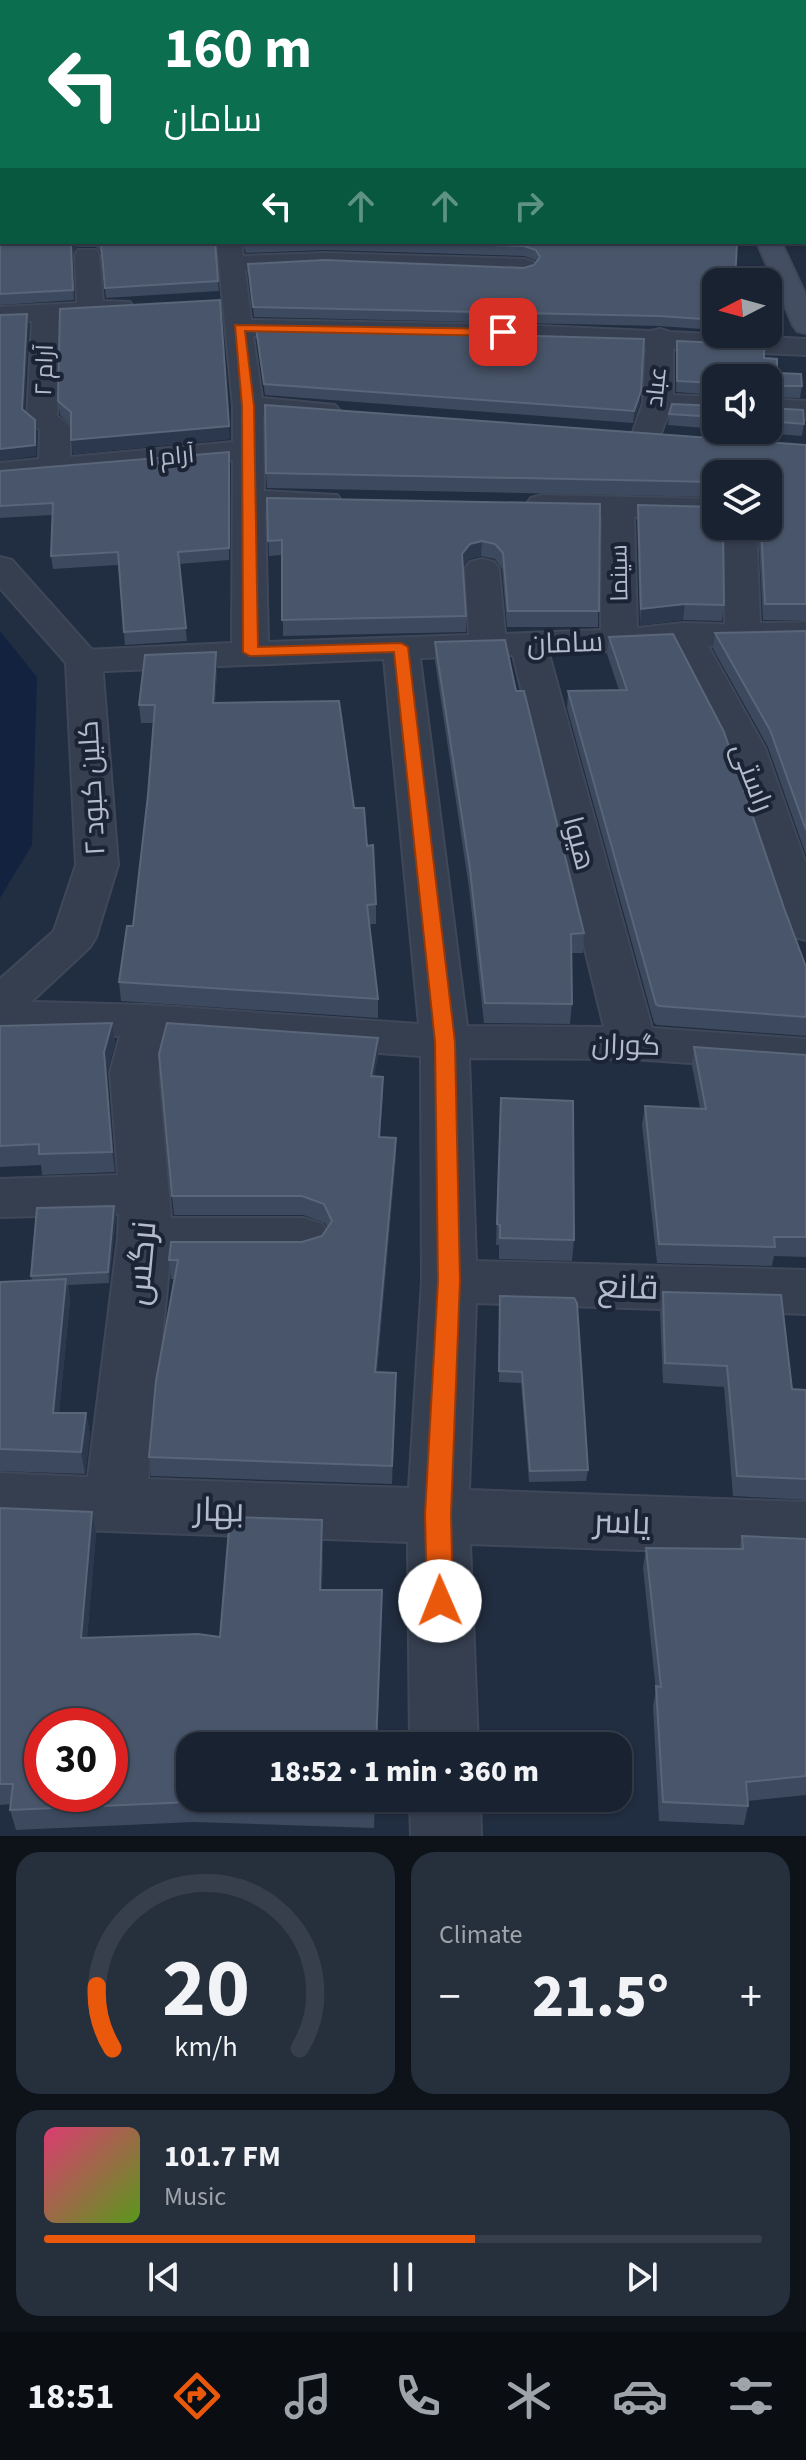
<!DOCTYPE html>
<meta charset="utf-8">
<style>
:root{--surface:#192230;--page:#262f3c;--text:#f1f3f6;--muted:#9fa4ab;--line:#373f4c;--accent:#ea580c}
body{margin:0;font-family:"Source Sans 3",Cairo,sans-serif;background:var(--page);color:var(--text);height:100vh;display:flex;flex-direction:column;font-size:30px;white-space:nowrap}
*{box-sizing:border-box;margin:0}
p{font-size:26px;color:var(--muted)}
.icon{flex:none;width:44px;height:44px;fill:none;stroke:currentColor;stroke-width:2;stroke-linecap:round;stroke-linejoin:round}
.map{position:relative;height:1836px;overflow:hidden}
.side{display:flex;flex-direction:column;gap:16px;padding:16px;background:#0e131a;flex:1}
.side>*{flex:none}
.banner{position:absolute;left:0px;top:0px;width:806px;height:244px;box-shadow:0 2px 6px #0004,0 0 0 2px var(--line);background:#0b6e4f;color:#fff;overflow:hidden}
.needle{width:52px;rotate:264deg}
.tools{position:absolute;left:702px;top:268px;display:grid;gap:16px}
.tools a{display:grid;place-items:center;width:80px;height:80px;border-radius:16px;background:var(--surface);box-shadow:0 2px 6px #0004,0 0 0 2px var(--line);font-size:40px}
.speed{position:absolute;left:24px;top:1708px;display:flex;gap:16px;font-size:40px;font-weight:700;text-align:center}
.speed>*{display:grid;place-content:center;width:104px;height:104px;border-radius:50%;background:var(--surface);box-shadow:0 2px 6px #0004,0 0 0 2px var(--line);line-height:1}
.speed .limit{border:12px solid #d22;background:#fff;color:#111}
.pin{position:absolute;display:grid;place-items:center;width:68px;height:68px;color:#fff;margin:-34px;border-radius:16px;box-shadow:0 4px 12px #0006}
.me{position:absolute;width:88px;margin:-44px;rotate:359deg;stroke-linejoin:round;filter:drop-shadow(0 0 6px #0008)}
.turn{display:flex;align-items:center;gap:28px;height:168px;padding:0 32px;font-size:36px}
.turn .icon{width:104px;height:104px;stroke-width:2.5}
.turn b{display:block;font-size:56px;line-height:68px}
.lanes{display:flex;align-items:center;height:76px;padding:0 32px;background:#0003;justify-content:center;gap:40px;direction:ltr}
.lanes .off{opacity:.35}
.big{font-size:60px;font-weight:800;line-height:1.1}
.side .tile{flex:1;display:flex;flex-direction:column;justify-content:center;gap:12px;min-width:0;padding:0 28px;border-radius:24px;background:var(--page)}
.side .dial{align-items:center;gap:0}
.dial svg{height:208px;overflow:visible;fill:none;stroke:var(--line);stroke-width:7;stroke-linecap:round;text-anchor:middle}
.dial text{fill:var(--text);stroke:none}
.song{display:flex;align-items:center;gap:24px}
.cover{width:96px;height:96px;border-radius:12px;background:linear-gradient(135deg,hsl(340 70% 55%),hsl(90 70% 35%))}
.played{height:8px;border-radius:4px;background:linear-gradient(90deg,var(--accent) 60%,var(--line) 60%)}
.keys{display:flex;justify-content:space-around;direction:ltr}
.heat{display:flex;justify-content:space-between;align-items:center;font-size:44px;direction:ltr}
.side .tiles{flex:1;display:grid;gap:16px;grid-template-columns:1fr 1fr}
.tile:last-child{grid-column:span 2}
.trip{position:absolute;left:176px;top:1732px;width:456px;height:80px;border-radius:24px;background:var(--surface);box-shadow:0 2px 6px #0004,0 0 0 2px var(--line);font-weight:800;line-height:80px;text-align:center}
.tabs{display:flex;height:128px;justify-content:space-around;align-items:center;background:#0a0e13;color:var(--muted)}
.tabs .icon{width:56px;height:56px}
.tabs .current{color:var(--accent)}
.tabs b{font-size:36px;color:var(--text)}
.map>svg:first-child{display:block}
.water{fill:#13233f}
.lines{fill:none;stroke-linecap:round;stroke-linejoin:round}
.minor-casing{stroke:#3f4859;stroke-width:4}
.tertiary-casing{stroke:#3f4859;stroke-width:4}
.secondary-casing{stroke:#3f4859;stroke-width:4}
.minor{fill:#363f50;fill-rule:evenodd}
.tertiary{fill:#363f50;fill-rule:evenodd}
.secondary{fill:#434e63;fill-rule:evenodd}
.wall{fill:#3c495e}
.shaded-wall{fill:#2c384d}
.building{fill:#49556a;stroke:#596579;stroke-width:2;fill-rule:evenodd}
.route{fill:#ea580c;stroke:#983908;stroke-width:2}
.labels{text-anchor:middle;stroke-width:8;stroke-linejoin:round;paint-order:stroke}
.far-street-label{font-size:24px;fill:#b2bacb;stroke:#1b2435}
.street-label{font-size:28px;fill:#b2bacb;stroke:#1b2435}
.near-street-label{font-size:34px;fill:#b2bacb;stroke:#1b2435}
</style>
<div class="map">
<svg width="806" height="1836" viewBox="0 0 806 1836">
<rect width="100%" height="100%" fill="#212d40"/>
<polygon class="water" points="0,631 37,677 32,845 0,898"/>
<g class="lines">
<defs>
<g id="minor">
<path d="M217,242h24l2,14 82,-3 199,6 9,3 4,5 -4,5 -9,3 -199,-8 -80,4 6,49 268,5 131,6 10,-2 10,3 136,7v16l-133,-6v46l43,2v18l-47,-3 -11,29 -11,3 -11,-3 -4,-6 11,-32 3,-56 -127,-6 -266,-5 9,62 73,7 5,6 -5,6 -10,3 -62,-4 1,75 73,4 5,7 -5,7 -11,3 -61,-2 3,132 201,-7 -4,-66 5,-7 12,-3 12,3 5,7 6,65 96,-4 1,-114 -71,-4 -5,-7 5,-7 11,-3 174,4v20l-82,-2 3,111 46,-5 42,1 -1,-98h32l4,97 46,-1v22l-98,2 57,102 41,116v76l-16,-4 -6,-10 -59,-178 -52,-100 -124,6 103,374 154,11v32l-174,-12 -163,-1 7,203 330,9v44l-330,-11 -7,187 337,12v54l-336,-12 8,202h-68l-2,-204 -408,-15v-54l88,4 30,-239 1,-24 -119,3v-38l118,-4 -8,-103 10,-36 -120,-3v-32l148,4 271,19 -35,-365 -300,13 -13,-3 -5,-8 5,-8 13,-3 148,-7 1,-183 -233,21v-18l39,-4 1,-29 -13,-10 5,-99 -32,2v-16l77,-4 -2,-48 3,-5h18l3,5 4,46 27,1 4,6 -4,6 -9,2 -62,3 -2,97 13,10v31l163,-15v-36zM513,655l91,372 -137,-1 -47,-368zM167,1038l254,18 1,225 -13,207 -261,-9 22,-221h133l19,-6 8,-14 -8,-14 -19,-6h-132l-13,-146z"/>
<polygon points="768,399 806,401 806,419 768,417"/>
<polygon points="410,1798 480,1798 481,1836 411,1836"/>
</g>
<polygon id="tertiary" points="0,557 12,560 102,661 118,865 96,937 90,947 16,1016 0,1020 0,979 54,931 76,865 66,663 0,588"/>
<g id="secondary">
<rect x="804" y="217" width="2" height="18"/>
<polygon points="757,242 781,242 806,296 806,333 797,331 793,325"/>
</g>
</defs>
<use href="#minor" class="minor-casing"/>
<use href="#tertiary" class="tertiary-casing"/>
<use href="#secondary" class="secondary-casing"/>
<use href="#minor" class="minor"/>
<use href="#tertiary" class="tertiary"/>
<use href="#secondary" class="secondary"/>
</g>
<g class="wall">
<polygon points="0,221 2,242 215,242 219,291 106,298 101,253 96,247 78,247 72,255 74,300 0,305"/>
<polygon points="242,242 737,242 716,282 716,330 659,326 254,317 248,264 524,268 534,265 537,262 535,260 524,256 325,250 246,253"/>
<polygon points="256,328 640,402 633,423 265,395"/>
<polygon points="677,341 764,358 777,373 802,386 800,398 768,397 768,378 716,378 716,395 676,392"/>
<polygon points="58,401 230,439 73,454 71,425 60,415"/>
<polygon points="716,406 716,429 668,425 669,414"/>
<polygon points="768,408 804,424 802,436 729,430 768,430"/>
<polygon points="806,445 806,620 763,620 758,526 768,526 768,474 716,474 716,497 267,488 266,473"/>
<polygon points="229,452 229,560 179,564 187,641 125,645 118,565 53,569 51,556 52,515 0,518 0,471"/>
<polygon points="267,498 600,504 598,627 507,627 502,569 495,559 481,556 469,559 463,568 466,616 466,632 283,636 282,555 269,556"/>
<polygon points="638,505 724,605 722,621 683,620 640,625 637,520"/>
<polygon points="806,631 806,855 768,747 713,649 715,633"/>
<polygon points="609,637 784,908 806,967 806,1036 657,1025 654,1023 567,708 568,691 619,690 607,654"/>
<polygon points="435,642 516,691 584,933 583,953 571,953 572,1004 570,1024 484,1023 469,888 435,661"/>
<polygon points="216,652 217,669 215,703 354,808 367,846 376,904 376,924 369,924 378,999 378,1018 121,1001 119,982 133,926 148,795 153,723 141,723 139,705"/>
<polygon points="112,1023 115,1043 107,1072 115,1172 42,1175 41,1165 0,1167 0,1026"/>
<polygon points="694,1047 806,1055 806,1257 774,1256 772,1266 657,1263 642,1125 645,1106 700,1108 692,1066"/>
<polygon points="378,1056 374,1076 383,1077 380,1137 396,1156 377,1372 396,1392 392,1484 151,1476 149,1457 174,1279 171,1279 169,1260 302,1242 322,1236 327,1228 325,1223 303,1215 174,1215 172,1196"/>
<polygon points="501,1098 574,1240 572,1261 499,1259 499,1245 496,1245"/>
<polygon points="114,1206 116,1217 109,1283 68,1285 70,1301 59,1413 86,1413 90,1435 85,1474 0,1471 0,1282 32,1281 31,1276"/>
<polygon points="663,1292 792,1389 806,1390 806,1500 733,1496 724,1387 663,1383 660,1312"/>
<polygon points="499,1307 588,1470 586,1481 529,1482 521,1383 499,1382"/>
<polygon points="0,1508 92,1512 96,1534 87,1638 220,1637 323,1542 322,1590 382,1590 377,1746 190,1746 190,1798 375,1798 374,1828 194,1822 16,1830 10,1810 11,1804 0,1805"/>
<polygon points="742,1536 806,1539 806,1795 748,1801 748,1806 744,1825 659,1821 653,1706 656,1691 643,1568 646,1548 739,1548"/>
</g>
<g class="shaded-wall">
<polygon points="73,242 77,242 78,247 72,255 74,300 71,245"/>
<polygon points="27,314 29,324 24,420 22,409"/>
<polygon points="641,391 640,402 633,423 634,411"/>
<polygon points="35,420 37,431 36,456 0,461 0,449"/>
<polygon points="229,426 230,439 73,454 71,440"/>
<polygon points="229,452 230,463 229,560"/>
<polygon points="482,541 481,556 469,559 462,569 462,554 470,544"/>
<polygon points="685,604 683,620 640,625 641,609"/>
<polygon points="216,652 217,669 214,721 213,703"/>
<polygon points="112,1023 115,1043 107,1072 115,1172 112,1152 104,1052"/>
<polygon points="378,1038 378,1056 371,1095 371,1076"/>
<polygon points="383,1077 383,1095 379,1155 379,1137"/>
<polygon points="396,1138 396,1156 375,1391 375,1372"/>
<polygon points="114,1206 116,1217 109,1283 108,1272"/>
<polygon points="66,1279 70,1301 57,1435 53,1413"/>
<polygon points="396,1373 396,1392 392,1484 392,1466"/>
<polygon points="86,1413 90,1435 85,1474 81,1452"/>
<polygon points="92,1512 96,1534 85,1660 81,1638"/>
<polygon points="322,1520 323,1542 321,1611 320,1590"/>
<polygon points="382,1590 377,1746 376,1746"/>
</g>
<g class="building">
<polygon points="0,0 806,0 806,16 804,17 804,2 2,2 2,72 1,67 0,67"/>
<polygon points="806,29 806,103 804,100 804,30"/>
<polygon points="2,82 2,109 0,110 0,83"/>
<polygon points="2,124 2,151 0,152 0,125"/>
<polygon points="2,168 2,204 0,203 0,169"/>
<polygon points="2,220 2,242 73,242 71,245 73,290 0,294 0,221"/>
<polygon points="99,242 215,242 218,281 105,288 101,244"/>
<polygon points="390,242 737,242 735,282 716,282 716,320 660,316 253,307 248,264 325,260 524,268 534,265 540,257 536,250 524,246"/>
<polygon points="220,300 229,426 71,440 71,412 58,401 60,309"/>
<polygon points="27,314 22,409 35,420 35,445 0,449 0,315"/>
<polygon points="256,328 644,339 641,391 634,411 264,384"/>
<polygon points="677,341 764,345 764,358 777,359 777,373 801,374 802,386 768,386 768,378 716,378 716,383 677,381"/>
<polygon points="672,404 716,406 716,417 669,414"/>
<polygon points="265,405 806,445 806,604 765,604 761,526 768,526 768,474 716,474 716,482 266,473"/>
<polygon points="768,408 803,410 804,424 768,421"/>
<polygon points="229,452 229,548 178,552 186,628 124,632 118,552 51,556 53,503 0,506 0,471"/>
<polygon points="267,498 600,504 599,611 508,611 503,553 495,544 482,541 470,544 462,554 466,616 282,620 282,540 268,541"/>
<polygon points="638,505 716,507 716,526 723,526 724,605 685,604 641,609"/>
<polygon points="806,631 806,830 770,730 715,633"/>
<polygon points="673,634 724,732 784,908 806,967 806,1017 659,1006 656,1004 568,691 627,690 609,637"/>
<polygon points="505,640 516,691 524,691 584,933 571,934 572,1004 485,1003 470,869 435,642"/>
<polygon points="216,652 213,703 339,701 354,808 364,808 367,846 373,845 376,904 367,905 378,999 119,982 127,926 133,926 148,795 155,705 139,705 145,655"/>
<polygon points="112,1023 104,1052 112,1152 39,1154 39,1144 0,1146 0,1026"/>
<polygon points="167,1023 378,1038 371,1076 383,1077 379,1137 396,1138 375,1372 396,1373 392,1466 149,1457 156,1381 178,1260 169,1260 171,1242 302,1242 322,1236 332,1221 324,1204 302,1196 172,1196 159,1054"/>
<polygon points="694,1047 806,1055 806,1237 774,1237 775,1247 659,1244 645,1106 706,1109"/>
<polygon points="501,1098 573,1101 574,1240 500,1238 500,1225 497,1224"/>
<polygon points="114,1206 108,1272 31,1276 37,1208"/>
<polygon points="66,1279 53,1413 86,1413 81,1452 0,1449 0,1282"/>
<polygon points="663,1292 781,1295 792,1389 806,1390 806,1479 737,1476 727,1366 665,1363"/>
<polygon points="500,1296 574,1298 577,1303 588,1470 530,1471 522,1372 499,1371"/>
<path d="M0,1508l92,4 -11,126 117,-4 22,3 10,-120 92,3 -2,70h62l-6,156h-186v52h184v10l-183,-6 -181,8 3,-26h-13zM42,1726h68v68h-68z"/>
<polygon points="742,1536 806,1539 806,1776 746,1782 748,1806 663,1802 656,1686 661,1687 646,1548 743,1549"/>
</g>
<polygon class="route" points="235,325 503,329 508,332 503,336 245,331 254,406 258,647 401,643 408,647 455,1042 460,1281 451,1514 453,1601 450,1609 440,1613 431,1609 427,1601 425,1514 438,1281 435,1042 394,652 250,656 243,652 242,406"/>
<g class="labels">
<g class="far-street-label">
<text transform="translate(44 370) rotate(-88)" y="8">آرام ۲</text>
<text transform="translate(656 387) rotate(-84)" y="8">عباد</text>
<text transform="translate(171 456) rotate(-5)" y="8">آرام ۱</text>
<text transform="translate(619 573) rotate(-91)" y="8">سینما</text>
</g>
<g class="street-label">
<text transform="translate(565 642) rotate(-2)" y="10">سامان</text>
<text transform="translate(753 777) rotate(69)" y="10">راستی</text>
<text transform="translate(91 788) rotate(-93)" y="10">کلین کبود ۲</text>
<text transform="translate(580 843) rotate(75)" y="10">هیوا</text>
<text transform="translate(626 1044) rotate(2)" y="10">گوران</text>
</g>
<g class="near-street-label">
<text transform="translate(140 1263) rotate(-85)" y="12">نرگس</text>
<text transform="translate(628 1286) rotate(2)" y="12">قانع</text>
<text transform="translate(219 1509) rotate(1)" y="12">بهار</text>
<text transform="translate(622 1521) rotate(2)" y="12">یاسر</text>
</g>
</g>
</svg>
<div class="tools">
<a><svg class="needle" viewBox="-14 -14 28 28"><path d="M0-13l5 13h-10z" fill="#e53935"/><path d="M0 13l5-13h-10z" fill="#9fa4ab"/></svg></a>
<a><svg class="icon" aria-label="sound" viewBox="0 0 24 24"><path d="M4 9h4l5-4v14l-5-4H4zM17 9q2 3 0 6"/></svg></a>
<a><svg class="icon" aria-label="layers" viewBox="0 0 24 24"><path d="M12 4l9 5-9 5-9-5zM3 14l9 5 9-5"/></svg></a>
</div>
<div class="speed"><div class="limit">30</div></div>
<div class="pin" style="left:503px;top:332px;background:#d93025"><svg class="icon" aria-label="arrive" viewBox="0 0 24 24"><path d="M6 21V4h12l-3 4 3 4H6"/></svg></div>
<svg class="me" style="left:440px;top:1601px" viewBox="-20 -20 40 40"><circle r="19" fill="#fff"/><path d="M0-13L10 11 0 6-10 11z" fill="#ea580c"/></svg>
<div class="trip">18:52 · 1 min · 360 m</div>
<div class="banner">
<div class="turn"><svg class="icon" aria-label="left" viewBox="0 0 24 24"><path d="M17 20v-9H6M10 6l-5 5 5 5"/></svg><div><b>160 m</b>سامان</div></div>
<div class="lanes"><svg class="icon" aria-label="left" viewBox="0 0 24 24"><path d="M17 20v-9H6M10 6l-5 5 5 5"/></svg><svg class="icon off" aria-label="ahead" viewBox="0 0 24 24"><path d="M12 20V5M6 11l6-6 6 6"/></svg><svg class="icon off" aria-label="ahead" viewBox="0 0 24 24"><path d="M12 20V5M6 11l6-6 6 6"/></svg><svg class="icon off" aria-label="right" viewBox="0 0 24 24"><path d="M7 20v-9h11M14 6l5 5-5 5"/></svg></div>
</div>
</div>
<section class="side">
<div class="tiles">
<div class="tile dial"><svg viewBox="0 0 100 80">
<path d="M14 69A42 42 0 1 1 86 69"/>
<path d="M14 69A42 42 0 0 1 8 45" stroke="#ea580c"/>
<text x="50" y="56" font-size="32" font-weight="700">20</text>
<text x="50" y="72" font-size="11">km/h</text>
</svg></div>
<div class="tile"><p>Climate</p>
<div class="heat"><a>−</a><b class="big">21.5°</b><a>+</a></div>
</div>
<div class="tile">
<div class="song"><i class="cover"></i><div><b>101.7 FM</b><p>Music</p></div></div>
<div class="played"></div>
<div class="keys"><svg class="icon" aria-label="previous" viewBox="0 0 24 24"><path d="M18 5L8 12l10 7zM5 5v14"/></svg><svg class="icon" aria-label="pause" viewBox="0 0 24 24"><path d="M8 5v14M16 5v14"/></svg><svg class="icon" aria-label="next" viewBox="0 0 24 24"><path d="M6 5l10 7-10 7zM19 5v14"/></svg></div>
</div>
</div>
</section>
<nav class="tabs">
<b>18:51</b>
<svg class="icon current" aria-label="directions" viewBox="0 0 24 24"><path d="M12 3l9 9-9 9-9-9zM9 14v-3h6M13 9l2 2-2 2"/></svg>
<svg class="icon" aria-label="music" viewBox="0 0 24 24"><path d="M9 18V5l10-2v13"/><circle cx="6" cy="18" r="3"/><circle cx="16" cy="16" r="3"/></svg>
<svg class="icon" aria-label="phone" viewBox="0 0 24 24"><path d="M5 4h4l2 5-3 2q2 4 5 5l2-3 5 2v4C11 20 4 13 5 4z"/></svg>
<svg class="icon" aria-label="climate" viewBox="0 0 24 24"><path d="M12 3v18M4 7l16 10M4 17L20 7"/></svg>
<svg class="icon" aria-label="car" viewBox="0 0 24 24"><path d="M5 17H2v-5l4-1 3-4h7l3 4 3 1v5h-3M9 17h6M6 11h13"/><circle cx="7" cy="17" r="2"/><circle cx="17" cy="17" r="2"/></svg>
<svg class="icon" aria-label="filters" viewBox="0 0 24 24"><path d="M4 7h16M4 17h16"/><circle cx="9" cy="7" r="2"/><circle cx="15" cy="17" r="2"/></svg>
</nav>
